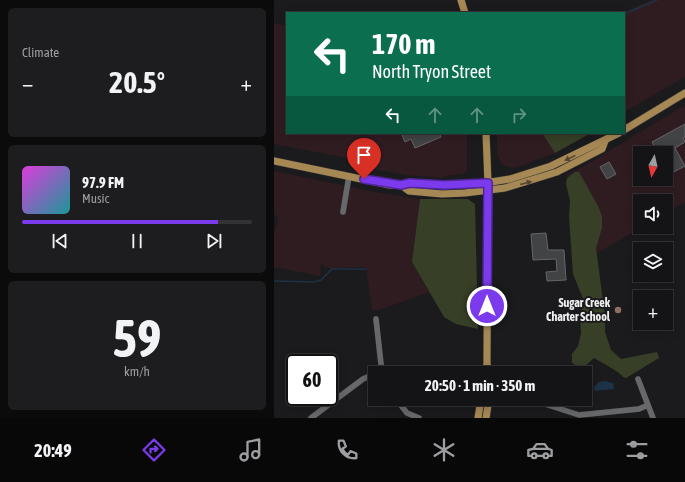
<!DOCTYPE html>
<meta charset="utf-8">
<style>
:root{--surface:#141416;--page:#1d1d1f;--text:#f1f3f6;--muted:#9d9ea1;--line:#333335;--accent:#7c3aed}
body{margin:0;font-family:"Asap Condensed",sans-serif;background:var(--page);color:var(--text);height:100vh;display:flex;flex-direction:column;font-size:15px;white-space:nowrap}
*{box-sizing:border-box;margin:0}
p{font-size:13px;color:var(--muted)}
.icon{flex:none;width:22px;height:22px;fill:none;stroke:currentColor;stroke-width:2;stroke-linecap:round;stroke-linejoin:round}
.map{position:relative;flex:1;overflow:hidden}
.details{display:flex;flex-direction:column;gap:8px;padding:8px;background:#0b0b0c;width:274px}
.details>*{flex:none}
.guide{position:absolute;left:12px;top:12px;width:339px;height:122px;border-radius:0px;box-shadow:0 2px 10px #0003,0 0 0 1px var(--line);background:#0b6e4f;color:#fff;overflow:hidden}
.needle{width:26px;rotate:188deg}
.fabs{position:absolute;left:359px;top:146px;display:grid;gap:8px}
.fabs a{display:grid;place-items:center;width:40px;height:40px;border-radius:0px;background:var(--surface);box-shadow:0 2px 10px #0003,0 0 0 1px var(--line);font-size:20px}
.speed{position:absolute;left:12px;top:354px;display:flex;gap:8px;font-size:20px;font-weight:700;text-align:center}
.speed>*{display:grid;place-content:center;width:52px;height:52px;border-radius:50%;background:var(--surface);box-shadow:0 2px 10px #0003,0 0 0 1px var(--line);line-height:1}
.speed .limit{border:2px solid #111;border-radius:6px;background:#fff;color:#111}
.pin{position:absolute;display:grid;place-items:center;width:34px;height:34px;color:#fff;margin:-41px -17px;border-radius:50% 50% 50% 0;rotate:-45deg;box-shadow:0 0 4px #0007}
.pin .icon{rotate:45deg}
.me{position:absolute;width:44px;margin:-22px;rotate:0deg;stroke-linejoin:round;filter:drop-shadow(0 0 3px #0008)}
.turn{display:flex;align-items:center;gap:14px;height:84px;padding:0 20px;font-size:18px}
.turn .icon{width:52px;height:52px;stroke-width:2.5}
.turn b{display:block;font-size:28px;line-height:34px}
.lanes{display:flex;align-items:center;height:38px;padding:0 20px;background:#0003;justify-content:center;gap:20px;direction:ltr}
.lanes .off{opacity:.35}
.big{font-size:30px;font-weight:700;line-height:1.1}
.details .tile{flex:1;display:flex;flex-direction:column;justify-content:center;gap:6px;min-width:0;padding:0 14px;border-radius:6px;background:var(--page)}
.details .dial{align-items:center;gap:0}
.dial b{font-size:52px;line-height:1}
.song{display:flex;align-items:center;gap:12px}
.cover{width:48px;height:48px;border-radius:6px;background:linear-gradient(135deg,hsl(300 70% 55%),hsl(180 70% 35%))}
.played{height:4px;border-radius:2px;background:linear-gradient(90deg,var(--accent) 85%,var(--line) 85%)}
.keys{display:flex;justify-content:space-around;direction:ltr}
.heat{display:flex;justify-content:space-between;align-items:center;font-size:22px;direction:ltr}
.trip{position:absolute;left:94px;top:366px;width:224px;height:40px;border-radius:0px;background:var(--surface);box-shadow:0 2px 10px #0003,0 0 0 1px var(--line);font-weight:700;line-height:40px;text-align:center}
.dock{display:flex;height:64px;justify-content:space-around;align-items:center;background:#080809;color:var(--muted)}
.dock .icon{width:28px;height:28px}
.dock .selected{color:var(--accent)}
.dock b{font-size:18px;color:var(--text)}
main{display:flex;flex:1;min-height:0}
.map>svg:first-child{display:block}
.commercial{fill:#2f1c21;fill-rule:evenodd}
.green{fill:#383f27}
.water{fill:#1c3247}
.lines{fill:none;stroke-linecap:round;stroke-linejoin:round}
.stream{stroke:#1c3247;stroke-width:1.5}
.building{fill:#424345;stroke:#656668}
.minor-casing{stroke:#353537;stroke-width:6}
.major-casing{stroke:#353537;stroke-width:8}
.minor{stroke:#67686a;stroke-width:5.5}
.major{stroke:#a68854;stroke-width:7}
.oneway{fill:#534733}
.route-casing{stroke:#51269a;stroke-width:10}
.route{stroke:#7c3aed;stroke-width:7}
.education-dot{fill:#8d6e63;stroke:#1b1b1d;stroke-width:1.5}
.labels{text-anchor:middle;stroke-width:4;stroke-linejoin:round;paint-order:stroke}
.poi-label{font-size:12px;font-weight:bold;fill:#efeff1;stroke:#1b1b1d;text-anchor:end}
</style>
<main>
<section class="details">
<div class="tile"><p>Climate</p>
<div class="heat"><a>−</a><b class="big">20.5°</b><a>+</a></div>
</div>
<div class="tile">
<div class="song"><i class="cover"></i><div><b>97.9 FM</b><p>Music</p></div></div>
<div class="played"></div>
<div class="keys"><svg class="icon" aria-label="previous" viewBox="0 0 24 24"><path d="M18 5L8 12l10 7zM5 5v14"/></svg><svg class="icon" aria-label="pause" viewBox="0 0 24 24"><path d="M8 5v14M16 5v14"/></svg><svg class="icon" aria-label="next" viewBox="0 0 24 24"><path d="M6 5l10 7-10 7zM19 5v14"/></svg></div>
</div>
<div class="tile dial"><b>59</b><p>km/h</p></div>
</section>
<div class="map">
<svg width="411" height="418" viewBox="0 0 411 418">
<rect width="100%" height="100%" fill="#1b1b1d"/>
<g class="commercial">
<polygon points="377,0 411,0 411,77 350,112 350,13 348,13"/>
<polygon points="0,23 13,26 13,133 193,133 193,171 188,174 170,176 170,178 132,175 83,166 84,160 0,144"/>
<path d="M411,105v97l-19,11v-12h-26v26h2l-52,30 8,-29 -32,-53 18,-9zM366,153h26v26h-26z"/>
<polygon points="223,133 268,133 281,153 241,168 231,166 228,164 223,155"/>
<polygon points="0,171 101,192 146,199 138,262 155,292 105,310 98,310 92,267 53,268 47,263 46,276 0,267 0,233 5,218 0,214"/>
</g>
<g class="green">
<polygon points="268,133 317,133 281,153"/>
<path d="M301,172h4l20,36 3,9v11l-6,20 9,68v16l6,18 10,9 36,-7 2,6 -33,20 -3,-1c-3,-5 -22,-15 -29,-19l-10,9 -4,1 -8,-5v-9l6,-8 3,-13 -1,-17 4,-15 -11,-27 -4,-57 1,-16 -4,-17 1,-6z"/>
<polygon points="146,199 194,199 201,204 204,329 182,324 170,317 138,262"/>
</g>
<polygon class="water" points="331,381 339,383 340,389 321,391 320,387 325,382"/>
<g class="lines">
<g class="stream">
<polyline points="350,14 383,0"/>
<polyline points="0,281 40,282 47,280 58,269 92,269"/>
</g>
</g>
<g class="building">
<polygon points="411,124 411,137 409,138 411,142 401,148 411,166 396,174 392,167 392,153 384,153 378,142"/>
<polygon points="127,133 165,133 167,137 141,148 137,139 131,142"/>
<polygon points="335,162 342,174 333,179 326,167"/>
<polygon points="272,233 274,250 290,250 292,280 273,281 272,272 283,271 282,259 259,260 257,234"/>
</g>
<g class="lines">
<defs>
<g id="minor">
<polyline points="69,212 75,176"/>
<polyline points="102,319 108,373"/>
<polyline points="364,379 379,418"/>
<polyline points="122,399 133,413 145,418"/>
<polyline points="243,399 268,403 305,415 365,409 374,405"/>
<polyline points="37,418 89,379 107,371"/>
</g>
<g id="major">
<polyline points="187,0 191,13"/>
<polyline points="350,130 411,93"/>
<polyline points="0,161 116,185 205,184 236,179 277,166 345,133"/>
<polyline points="127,185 135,191 168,194 191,193 231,188 283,172 328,149 331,141"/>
<polyline points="213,365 217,373"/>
<polyline points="209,373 213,365 213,360 214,183 212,133"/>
<polyline points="204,418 207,399"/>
<polyline points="212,418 215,399"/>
</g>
</defs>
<use href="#minor" class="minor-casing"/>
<use href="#major" class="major-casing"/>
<use href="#minor" class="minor"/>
<use href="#major" class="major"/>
</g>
<defs><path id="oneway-solid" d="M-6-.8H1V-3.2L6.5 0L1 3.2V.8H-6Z"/></defs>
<g class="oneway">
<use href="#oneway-solid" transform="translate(296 158) rotate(154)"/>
<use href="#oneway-solid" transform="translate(252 183) rotate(-15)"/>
</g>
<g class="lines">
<defs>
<polyline id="route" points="90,179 127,185 136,183 170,185 214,183 213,306"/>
</defs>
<use href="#route" class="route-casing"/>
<use href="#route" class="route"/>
</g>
<circle class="education-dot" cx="344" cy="310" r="4"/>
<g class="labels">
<g class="poi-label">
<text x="336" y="307">Sugar Creek<tspan x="336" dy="14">Charter School</tspan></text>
</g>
</g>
</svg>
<div class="fabs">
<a><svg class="needle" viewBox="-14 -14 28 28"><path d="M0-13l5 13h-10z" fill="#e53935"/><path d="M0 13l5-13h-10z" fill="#9d9ea1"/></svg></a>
<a><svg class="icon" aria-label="sound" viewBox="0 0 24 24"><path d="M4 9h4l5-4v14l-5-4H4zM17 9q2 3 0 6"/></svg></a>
<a><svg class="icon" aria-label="layers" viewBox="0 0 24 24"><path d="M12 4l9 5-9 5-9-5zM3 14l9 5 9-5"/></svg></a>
<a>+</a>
</div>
<div class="speed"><div class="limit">60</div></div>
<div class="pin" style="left:90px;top:179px;background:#d93025"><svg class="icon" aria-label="arrive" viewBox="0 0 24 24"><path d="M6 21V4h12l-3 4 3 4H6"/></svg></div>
<svg class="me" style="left:213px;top:306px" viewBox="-20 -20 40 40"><circle r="17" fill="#7c3aed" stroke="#fff" stroke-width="3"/><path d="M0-11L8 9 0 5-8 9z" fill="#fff"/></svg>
<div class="trip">20:50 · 1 min · 350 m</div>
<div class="guide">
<div class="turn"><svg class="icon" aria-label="left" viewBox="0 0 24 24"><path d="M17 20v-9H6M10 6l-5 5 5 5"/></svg><div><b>170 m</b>North Tryon Street</div></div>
<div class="lanes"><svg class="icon" aria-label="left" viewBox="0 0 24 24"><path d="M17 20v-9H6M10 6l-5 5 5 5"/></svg><svg class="icon off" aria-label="ahead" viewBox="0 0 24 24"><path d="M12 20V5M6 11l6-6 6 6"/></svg><svg class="icon off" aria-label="ahead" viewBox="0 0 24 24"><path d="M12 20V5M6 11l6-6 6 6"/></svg><svg class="icon off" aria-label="right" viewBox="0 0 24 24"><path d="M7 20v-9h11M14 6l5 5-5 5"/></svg></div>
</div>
</div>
</main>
<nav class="dock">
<b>20:49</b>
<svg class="icon selected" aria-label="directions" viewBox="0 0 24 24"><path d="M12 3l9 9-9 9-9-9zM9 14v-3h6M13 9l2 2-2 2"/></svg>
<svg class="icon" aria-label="music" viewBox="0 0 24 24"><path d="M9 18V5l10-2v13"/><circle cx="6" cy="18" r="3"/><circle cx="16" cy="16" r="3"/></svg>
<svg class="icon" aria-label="phone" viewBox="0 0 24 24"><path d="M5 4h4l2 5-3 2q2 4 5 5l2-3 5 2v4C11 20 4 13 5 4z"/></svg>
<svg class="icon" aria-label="climate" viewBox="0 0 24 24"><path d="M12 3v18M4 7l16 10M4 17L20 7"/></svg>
<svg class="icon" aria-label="car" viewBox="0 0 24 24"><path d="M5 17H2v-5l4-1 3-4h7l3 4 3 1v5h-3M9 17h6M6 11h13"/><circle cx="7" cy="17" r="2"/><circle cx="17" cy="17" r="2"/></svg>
<svg class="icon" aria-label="filters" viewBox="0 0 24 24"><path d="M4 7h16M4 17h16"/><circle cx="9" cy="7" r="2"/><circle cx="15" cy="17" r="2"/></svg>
</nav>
